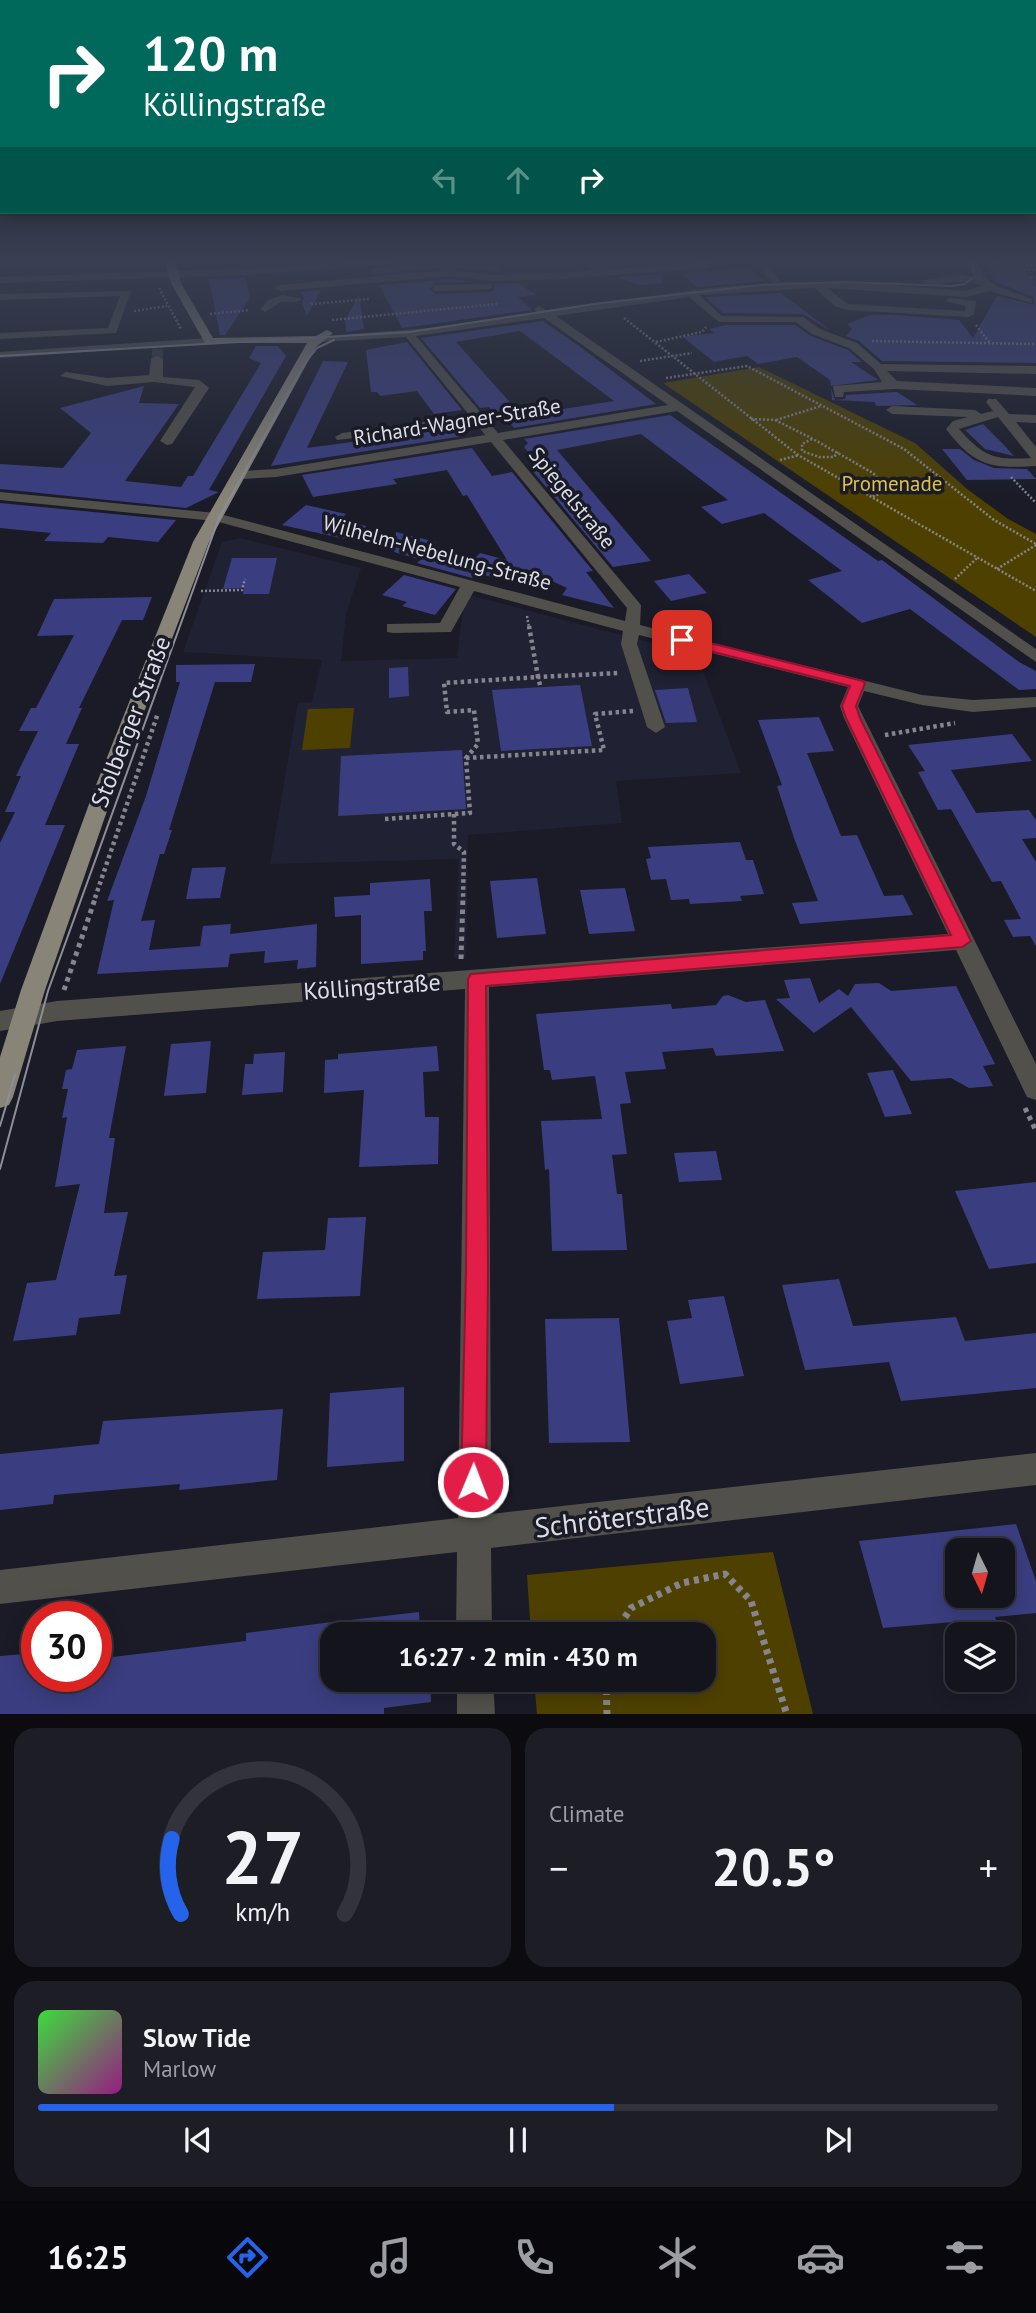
<!DOCTYPE html>
<meta charset="utf-8">
<style>
:root{--surface:#14141d;--page:#1d1d26;--text:#f1f3f6;--muted:#9d9ea4;--line:#33333b;--accent:#2563eb}
body{margin:0;font-family:"PT Sans",sans-serif;background:var(--page);color:var(--text);height:100vh;display:flex;flex-direction:column;font-size:26px;white-space:nowrap}
*{box-sizing:border-box;margin:0}
p{font-size:23px;color:var(--muted)}
.icon{flex:none;width:38px;height:38px;fill:none;stroke:currentColor;stroke-width:2;stroke-linecap:round;stroke-linejoin:round}
.map{position:relative;height:1714px;overflow:hidden}
.side{display:flex;flex-direction:column;gap:14px;padding:14px;background:#0b0b10;flex:1}
.side>*{flex:none}
.top-card{position:absolute;left:0px;top:0px;width:1036px;height:214px;box-shadow:0 4px 18px #0003,0 0 0 2px var(--line);background:#00695c;color:#fff;overflow:hidden}
.needle{width:46px;rotate:175deg}
.tools{position:absolute;left:945px;top:1538px;display:grid;gap:14px}
.tools a{display:grid;place-items:center;width:70px;height:70px;border-radius:14px;background:var(--surface);box-shadow:0 4px 18px #0003,0 0 0 2px var(--line);font-size:35px}
.speed{position:absolute;left:21px;top:1601px;display:flex;gap:14px;font-size:35px;font-weight:700;text-align:center}
.speed>*{display:grid;place-content:center;width:91px;height:91px;border-radius:50%;background:var(--surface);box-shadow:0 4px 18px #0003,0 0 0 2px var(--line);line-height:1}
.speed .limit{border:10px solid #d22;background:#fff;color:#111}
.pin{position:absolute;display:grid;place-items:center;width:60px;height:60px;color:#fff;margin:-30px;border-radius:14px;box-shadow:0 4px 10px #0006}
.me{position:absolute;width:77px;margin:-38px;rotate:1deg;stroke-linejoin:round;filter:drop-shadow(0 0 5px #0008)}
.turn{display:flex;align-items:center;gap:24px;height:147px;padding:0 28px;font-size:32px}
.turn .icon{width:91px;height:91px;stroke-width:2.5}
.turn b{display:block;font-size:49px;line-height:60px}
.lanes{display:flex;align-items:center;height:66px;padding:0 28px;background:#0003;justify-content:center;gap:35px;direction:ltr}
.lanes .off{opacity:.35}
.big{font-size:52px;font-weight:600;line-height:1.1}
.side .widget{flex:1;display:flex;flex-direction:column;justify-content:center;gap:10px;min-width:0;padding:0 24px;border-radius:21px;background:var(--page)}
.side .dial{align-items:center;gap:0}
.dial svg{height:182px;overflow:visible;fill:none;stroke:var(--line);stroke-width:7;stroke-linecap:round;text-anchor:middle}
.dial text{fill:var(--text);stroke:none}
.song{display:flex;align-items:center;gap:21px}
.cover{width:84px;height:84px;border-radius:10px;background:linear-gradient(135deg,hsl(120 70% 55%),hsl(310 70% 35%))}
.played{height:7px;border-radius:4px;background:linear-gradient(90deg,var(--accent) 60%,var(--line) 60%)}
.keys{display:flex;justify-content:space-around;direction:ltr}
.heat{display:flex;justify-content:space-between;align-items:center;font-size:38px;direction:ltr}
.side .tiles{flex:1;display:grid;gap:14px;grid-template-columns:1fr 1fr}
.widget:last-child{grid-column:span 2}
.trip{position:absolute;left:320px;top:1622px;width:396px;height:70px;border-radius:21px;background:var(--surface);box-shadow:0 4px 18px #0003,0 0 0 2px var(--line);font-weight:600;line-height:70px;text-align:center}
.tabs{display:flex;height:112px;justify-content:space-around;align-items:center;background:#08080c;color:var(--muted)}
.tabs .icon{width:49px;height:49px}
.tabs .active{color:var(--accent)}
.tabs b{font-size:32px;color:var(--text)}
.map>svg:first-child{display:block}
.built{fill:#202234}
.green{fill:#4e4100}
.building{fill:#3a3e80;fill-rule:evenodd}
.lines{fill:none;stroke-linecap:round;stroke-linejoin:round}
.minor-tunnel{stroke:#373844;stroke-width:11;stroke-dasharray:11 5;stroke-linecap:butt}
.path-far3{stroke:#84858f;stroke-width:2.5;stroke-dasharray:2 2;stroke-linecap:butt}
.path-far2{stroke:#84858f;stroke-width:4.5;stroke-dasharray:3.5 3.5;stroke-linecap:butt}
.path-far1{stroke:#84858f;stroke-width:5;stroke-dasharray:4.5 4.5;stroke-linecap:butt}
.path{stroke:#84858f;stroke-width:7;stroke-dasharray:5 5;stroke-linecap:butt}
.minor{fill:#52504a;fill-rule:evenodd}
.major{fill:#888477;fill-rule:evenodd}
.tram{stroke:#8d8e98;stroke-width:2}
.route{fill:#e11d48;stroke:#92132f;stroke-width:2}
.labels{text-anchor:middle;stroke-width:7;stroke-linejoin:round;paint-order:stroke}
.far-street-label{font-size:21px;fill:#dcdee6;stroke:#1a1b27}
.far-park-label{font-size:21px;fill:#ddc149;stroke:#1a1b27}
.street-label{font-size:24px;fill:#dcdee6;stroke:#1a1b27}
.near-street-label{font-size:28px;fill:#dcdee6;stroke:#1a1b27}
</style>
<div class="map">
<svg width="1036" height="1715" viewBox="0 0 1036 1715">
<rect width="100%" height="100%" fill="#1a1b27"/>
<polygon class="built" points="240,538 361,568 346,614 341,661 457,658 465,594 697,655 741,773 616,781 622,823 468,835 466,957 454,958 459,859 270,864 298,703 312,702 322,660 183,652 222,542"/>
<g class="green">
<polygon points="759,367 915,443 967,489 1008,519 1036,534 1036,637 663,383"/>
<polygon points="354,708 350,748 302,750 308,709"/>
<polygon points="773,1552 813,1714 537,1714 534,1680 704,1680 704,1634 531,1634 527,1575"/>
</g>
<g class="building">
<polygon points="401,261 488,261 503,272 450,267 373,274 370,268 394,267"/>
<polygon points="578,261 661,261 661,263 591,268 578,263"/>
<polygon points="986,265 1023,267 1026,275 1030,275 1036,287 1036,363 882,361 859,341 846,336 852,329 847,324 870,315 895,315 959,320 973,338 997,296 1034,305 1033,297 994,281"/>
<polygon points="747,268 765,281 696,287 682,273"/>
<polygon points="661,274 662,283 640,285 618,277"/>
<polygon points="245,278 250,298 225,335 220,335 209,279"/>
<polygon points="450,279 474,282 436,282 429,289 436,294 488,292 494,290 494,284 518,283 536,295 518,297 532,310 402,328 379,285"/>
<polygon points="321,290 307,316 302,302 304,298 299,292"/>
<polygon points="781,293 831,331 803,314 723,313 705,297"/>
<polygon points="359,295 364,329 346,332 345,320"/>
<polygon points="543,321 579,346 656,404 514,428 506,418 614,401 520,331 456,342 516,409 493,412 489,407 480,408 421,338"/>
<polygon points="795,325 811,336 848,350 862,362 851,362 878,380 831,386 830,380 797,357 758,364 747,356 714,362 683,337 714,333 709,329 725,325"/>
<polygon points="407,342 462,410 434,414 417,391 380,396 377,392 371,392 366,350"/>
<polygon points="256,346 278,346 286,356 209,490 219,492 186,508 0,489 0,464 63,468 91,433 60,408 144,386 139,403 179,404 125,481 181,487 188,476 193,476 261,363 249,358"/>
<polygon points="323,361 348,362 307,448 456,428 463,436 271,466"/>
<polygon points="831,388 835,400 845,399 846,395 897,392 917,405 876,406 875,402 832,400"/>
<polygon points="670,415 878,561 882,560 1019,662 1036,671 1036,689 1019,690 910,609 862,623 808,580 842,571 764,513 722,524 701,507 728,500 641,434 557,450 651,561 613,567 531,469 541,468 524,447 528,443 524,439"/>
<polygon points="983,424 1002,443 1014,456 985,449 965,430"/>
<polygon points="472,448 492,476 512,472 593,571 586,572 614,608 562,595 567,588 526,569 514,583 477,573 472,578 417,563 435,547 476,557 480,553 507,560 467,495 463,496 447,470 393,479 397,484 313,497 302,475"/>
<polygon points="942,449 960,449 974,460 994,468 1027,469 1036,479 967,480"/>
<polygon points="0,503 176,520 158,542 108,537 103,543 44,541 51,533 0,528"/>
<polygon points="306,505 346,514 340,520 366,526 363,543 282,525"/>
<polygon points="396,532 436,542 418,559 394,552"/>
<polygon points="232,558 277,558 269,594 243,594 244,588 223,589"/>
<polygon points="689,574 707,593 671,601 654,581"/>
<polygon points="404,575 456,589 435,615 402,606 407,602 382,595"/>
<polygon points="152,597 143,620 122,620 79,708 82,708 66,744 79,744 45,825 65,825 0,984 0,843 15,812 5,812 21,776 16,776 38,731 19,731 31,708 36,708 74,635 37,636 54,599"/>
<polygon points="255,664 251,682 215,682 169,830 172,830 164,854 160,854 141,921 155,920 149,950 200,946 203,926 231,924 230,934 317,924 316,967 297,969 298,960 264,963 265,951 230,954 228,967 97,974 114,900 107,901 146,796 180,682 176,682 176,665"/>
<polygon points="408,667 409,696 389,698 389,668"/>
<polygon points="580,685 592,746 501,751 492,690"/>
<polygon points="688,688 697,722 666,723 655,690"/>
<polygon points="819,717 834,751 807,753 841,836 857,835 884,896 903,895 913,915 800,924 792,903 818,901 794,838 777,786 782,785 758,720"/>
<polygon points="1012,734 1032,761 951,770 976,813 1029,810 1036,820 1036,838 1022,839 1036,862 1036,946 1030,936 1013,937 1004,920 1021,919 1001,881 992,882 951,809 938,810 918,772 925,771 908,745"/>
<polygon points="462,750 466,809 338,816 341,756"/>
<polygon points="740,842 746,860 753,860 764,894 740,896 742,901 690,904 689,899 671,900 666,879 651,880 646,859 651,858 648,847"/>
<polygon points="226,867 220,898 186,899 192,868"/>
<polygon points="537,878 546,934 497,938 490,881"/>
<polygon points="430,879 432,911 424,911 426,951 423,951 423,960 361,964 361,915 335,917 334,897 370,895 370,883"/>
<polygon points="625,888 635,931 589,934 580,890"/>
<polygon points="810,978 819,1003 839,989 848,996 855,984 879,983 891,991 956,986 995,1064 983,1066 993,1086 969,1088 951,1078 911,1081 851,1007 814,1033 776,999 790,998 784,980"/>
<polygon points="728,995 746,1002 765,1000 784,1051 716,1056 713,1048 662,1052 666,1069 625,1072 631,1103 620,1104 627,1154 612,1155 617,1194 622,1194 627,1250 552,1251 549,1169 545,1170 541,1121 602,1119 595,1076 552,1080 550,1070 544,1070 536,1014 671,1004 672,1009 716,1005 723,996"/>
<polygon points="211,1041 206,1093 164,1096 171,1044"/>
<polygon points="126,1046 109,1138 115,1138 104,1213 128,1212 114,1276 127,1275 120,1314 79,1318 76,1335 13,1341 27,1283 56,1280 80,1184 55,1187 67,1117 62,1118 68,1089 62,1089 66,1070 72,1069 77,1050"/>
<polygon points="437,1046 439,1071 423,1072 425,1117 439,1117 438,1164 359,1167 364,1090 324,1093 325,1060 338,1059 338,1054"/>
<polygon points="285,1052 283,1092 242,1095 245,1064 253,1064 254,1054"/>
<polygon points="893,1070 912,1114 885,1117 867,1073"/>
<polygon points="716,1151 722,1180 679,1182 674,1153"/>
<polygon points="1036,1182 1036,1263 989,1269 955,1191"/>
<polygon points="366,1217 360,1296 257,1299 263,1252 325,1250 328,1218"/>
<polygon points="839,1279 853,1326 956,1317 965,1341 1036,1333 1036,1388 901,1401 889,1362 805,1370 782,1285"/>
<polygon points="724,1296 744,1376 680,1384 667,1321 692,1318 688,1300"/>
<polygon points="619,1318 630,1442 549,1443 545,1319"/>
<polygon points="404,1387 404,1461 327,1467 330,1393"/>
<polygon points="283,1409 277,1480 179,1490 180,1484 54,1495 53,1504 0,1510 0,1454 99,1444 103,1421"/>
<path d="M1016,1524l20,57v32l-41,4 6,17h-32l-4,-13 -82,7 -24,-87zM957,1550h46v46h-46z"/>
<polygon points="419,1612 420,1634 334,1634 333,1622"/>
<polygon points="332,1622 332,1680 430,1680 431,1702 384,1708 384,1714 0,1714 0,1656 37,1653 37,1676 96,1676 96,1659 246,1641 246,1633"/>
</g>
<g class="lines">
<g class="minor-tunnel">
<polyline points="244,262 244,268"/>
<polyline points="157,359 158,349"/>
</g>
<g class="path-far3">
<polyline points="990,263 1036,266"/>
<polyline points="813,264 817,267"/>
<polyline points="848,264 850,266"/>
<polyline points="1024,269 1036,270"/>
<polyline points="1031,277 1036,277"/>
<polyline points="159,288 181,329"/>
<polyline points="311,304 370,299"/>
<polyline points="134,311 167,306"/>
<polyline points="210,314 250,310"/>
<polyline points="624,318 798,455 1036,591"/>
<polyline points="332,320 497,304"/>
<polyline points="976,325 990,343"/>
<polyline points="872,341 1036,344"/>
<polyline points="656,342 702,332 706,327"/>
<polyline points="640,361 692,353"/>
<polyline points="666,378 747,366 904,449 994,520 1036,544"/>
<polyline points="751,419 775,420 813,439 873,473 890,490 871,497"/>
<polyline points="776,420 821,406"/>
<polyline points="812,439 802,444 802,451 819,457 834,457 838,452"/>
<polyline points="780,460 799,455"/>
<polyline points="1011,477 1036,503"/>
<polyline points="997,569 1036,545"/>
<polyline points="955,579 977,558"/>
<polyline points="201,591 242,590 245,579"/>
<polyline points="527,616 529,627"/>
</g>
<g class="path-far2">
<polyline points="540,685 538,677 619,673"/>
<polyline points="885,735 955,723"/>
<polyline points="466,758 604,750 595,714 633,711"/>
<polyline points="454,814 454,844 464,852 463,898"/>
<polyline points="385,819 470,813 466,758 478,744 474,710 447,712 444,683 538,677 529,626"/>
<polyline points="95,898 158,713"/>
</g>
<g class="path-far1">
<polyline points="461,959 463,896"/>
<polyline points="64,990 96,896"/>
<polyline points="1025,1108 1036,1131"/>
</g>
<g class="path">
<polyline points="614,1634 631,1608 682,1583 725,1574 751,1601 787,1715"/>
<polyline points="606,1680 607,1715"/>
</g>
<g class="minor">
<polygon points="360,261 399,261 394,264 245,275 0,283 0,277 245,269"/>
<polygon points="714,261 708,268 562,279 490,281 450,276 279,291 274,288 279,285 450,270 490,275 562,273"/>
<path d="M754,261h10l16,19 -2,2 86,1 101,8 18,-5c-20,-11 -49,4 -63,-5l39,-7 15,3 -8,-16h10l8,15 12,10 36,13v4l-42,-12 -25,6 -138,-9 21,16 117,7 1,-5 -21,-5 5,-3 26,3 -2,13 -5,3 -122,-7 -12,-4 -20,-18 -116,7 23,21 81,1 17,12 37,14 24,21 155,2v8l-149,-3 10,10 139,7v8l-141,-7 -51,3 -1,5h-8l-2,-11 49,-4 -8,-13 -25,-21 -37,-14 -16,-12h-77l-30,-25 -133,19 480,333v13l-359,-251 -174,29 138,165 -1,20 282,70 51,5 63,-3v10l-63,5 -51,-7 -58,-14 -6,15 178,358v36l-9,-3 -71,-147 -467,37 2,527 545,-61v32l-545,63 1,86h-36l1,-82 -457,52v-34l458,-52 7,-529 -408,32 -57,10v-20l57,-10 891,-67 -104,-216 -4,-12 8,-19 -209,-52 -2,9 28,83 -9,6 -9,-6 -26,-83 2,-13 -149,-40 -23,41 -58,1 -6,-1v-8l53,-1 20,-36 -245,-66 -215,-21v-8l216,21 409,108 2,-13 -136,-166 -215,35 -35,2 -7,-4 7,-4 35,-2 209,-34 -9,-12 -139,17 -2,-3 7,-4 128,-17 -64,-79 -88,5 -6,-3 2,-2 116,-9 107,-16 -3,-3 5,-3 9,5 160,-23 65,-5zM544,318l124,87 -170,28 -82,-97z"/>
<polygon points="492,284 492,288 488,289 436,291 431,288 436,285"/>
<polygon points="131,291 116,333 0,339 0,333 108,328 120,296 0,300 0,294"/>
<polygon points="283,295 302,299 297,302 281,302 265,312 260,309 268,300"/>
<polygon points="209,338 215,341 213,343 0,358 0,352"/>
<polygon points="157,356 163,359 163,377 199,380 209,388 172,444 167,445 160,441 195,387 154,382 107,386 60,376 66,372 107,378 149,375 151,359"/>
<path d="M988,399h8l13,15 27,1v8l-20,-1 20,25v19c-45,3 -62,0 -90,-37l7,-8 15,-4 -76,-3 -6,-4 6,-4 83,4 6,4 12,-3 -7,-9zM998,417l33,41h1c-38,2 -47,0 -73,-29z"/>
<polygon points="457,1680 493,1680 495,1715 457,1715"/>
</g>
<polygon class="major" points="164,261 174,261 182,285 213,338 316,336 327,330 333,333 316,347 209,542 116,785 45,990 13,1097 9,1105 0,1108 0,1057 21,990 96,785 193,542 307,343 205,343 172,285"/>
<g class="tram">
<polyline points="0,356 410,332 601,303 761,285 845,282 952,286 965,284 975,276 971,261"/>
<polyline points="0,1126 15,1075"/>
<polyline points="0,1169 48,991 219,518 305,363 317,348 334,340"/>
</g>
</g>
<linearGradient id="sky" x2="0" y2="1"><stop stop-color="#0e0f15"/><stop offset="0.52" stop-color="#383f52"/><stop offset="1" stop-color="#383f52" stop-opacity="0"/></linearGradient>
<rect width="1036" height="501" fill="url(#sky)"/>
<polygon class="route" points="682,636 863,681 865,683 856,706 860,718 971,941 962,947 486,986 488,1270 486,1482 482,1491 473,1494 465,1491 461,1482 466,1270 468,979 471,974 951,935 846,718 842,706 850,686 677,643 677,637"/>
<g class="labels">
<g class="far-street-label">
<text transform="translate(457 422) rotate(-9)" y="7">Richard-Wagner-Straße</text>
<text transform="translate(572 498) rotate(51)" y="7">Spiegelstraße</text>
<text transform="translate(437 553) rotate(15)" y="7">Wilhelm-Nebelung-Straße</text>
</g>
<g class="far-park-label">
<text x="892" y="491">Promenade</text>
</g>
<g class="street-label">
<text transform="translate(131 722) rotate(-69)" y="8">Stolberger Straße</text>
<text transform="translate(372 987) rotate(-4)" y="8">Köllingstraße</text>
</g>
<g class="near-street-label">
<text transform="translate(622 1517) rotate(-7)" y="10">Schröterstraße</text>
</g>
</g>
</svg>
<div class="tools">
<a><svg class="needle" viewBox="-14 -14 28 28"><path d="M0-13l5 13h-10z" fill="#e53935"/><path d="M0 13l5-13h-10z" fill="#9d9ea4"/></svg></a>
<a><svg class="icon" aria-label="layers" viewBox="0 0 24 24"><path d="M12 4l9 5-9 5-9-5zM3 14l9 5 9-5"/></svg></a>
</div>
<div class="speed"><div class="limit">30</div></div>
<div class="pin" style="left:682px;top:640px;background:#d93025"><svg class="icon" aria-label="arrive" viewBox="0 0 24 24"><path d="M6 21V4h12l-3 4 3 4H6"/></svg></div>
<svg class="me" style="left:473px;top:1482px" viewBox="-20 -20 40 40"><circle r="17" fill="#e11d48" stroke="#fff" stroke-width="3"/><path d="M0-11L8 9 0 5-8 9z" fill="#fff"/></svg>
<div class="trip">16:27 · 2 min · 430 m</div>
<div class="top-card">
<div class="turn"><svg class="icon" aria-label="right" viewBox="0 0 24 24"><path d="M7 20v-9h11M14 6l5 5-5 5"/></svg><div><b>120 m</b>Köllingstraße</div></div>
<div class="lanes"><svg class="icon off" aria-label="left" viewBox="0 0 24 24"><path d="M17 20v-9H6M10 6l-5 5 5 5"/></svg><svg class="icon off" aria-label="ahead" viewBox="0 0 24 24"><path d="M12 20V5M6 11l6-6 6 6"/></svg><svg class="icon" aria-label="right" viewBox="0 0 24 24"><path d="M7 20v-9h11M14 6l5 5-5 5"/></svg></div>
</div>
</div>
<section class="side">
<div class="tiles">
<div class="widget dial"><svg viewBox="0 0 100 80">
<path d="M14 69A42 42 0 1 1 86 69"/>
<path d="M14 69A42 42 0 0 1 10 36" stroke="#2563eb"/>
<text x="50" y="56" font-size="32" font-weight="700">27</text>
<text x="50" y="72" font-size="11">km/h</text>
</svg></div>
<div class="widget"><p>Climate</p>
<div class="heat"><a>−</a><b class="big">20.5°</b><a>+</a></div>
</div>
<div class="widget">
<div class="song"><i class="cover"></i><div><b>Slow Tide</b><p>Marlow</p></div></div>
<div class="played"></div>
<div class="keys"><svg class="icon" aria-label="previous" viewBox="0 0 24 24"><path d="M18 5L8 12l10 7zM5 5v14"/></svg><svg class="icon" aria-label="pause" viewBox="0 0 24 24"><path d="M8 5v14M16 5v14"/></svg><svg class="icon" aria-label="next" viewBox="0 0 24 24"><path d="M6 5l10 7-10 7zM19 5v14"/></svg></div>
</div>
</div>
</section>
<nav class="tabs">
<b>16:25</b>
<svg class="icon active" aria-label="directions" viewBox="0 0 24 24"><path d="M12 3l9 9-9 9-9-9zM9 14v-3h6M13 9l2 2-2 2"/></svg>
<svg class="icon" aria-label="music" viewBox="0 0 24 24"><path d="M9 18V5l10-2v13"/><circle cx="6" cy="18" r="3"/><circle cx="16" cy="16" r="3"/></svg>
<svg class="icon" aria-label="phone" viewBox="0 0 24 24"><path d="M5 4h4l2 5-3 2q2 4 5 5l2-3 5 2v4C11 20 4 13 5 4z"/></svg>
<svg class="icon" aria-label="climate" viewBox="0 0 24 24"><path d="M12 3v18M4 7l16 10M4 17L20 7"/></svg>
<svg class="icon" aria-label="car" viewBox="0 0 24 24"><path d="M5 17H2v-5l4-1 3-4h7l3 4 3 1v5h-3M9 17h6M6 11h13"/><circle cx="7" cy="17" r="2"/><circle cx="17" cy="17" r="2"/></svg>
<svg class="icon" aria-label="filters" viewBox="0 0 24 24"><path d="M4 7h16M4 17h16"/><circle cx="9" cy="7" r="2"/><circle cx="15" cy="17" r="2"/></svg>
</nav>
